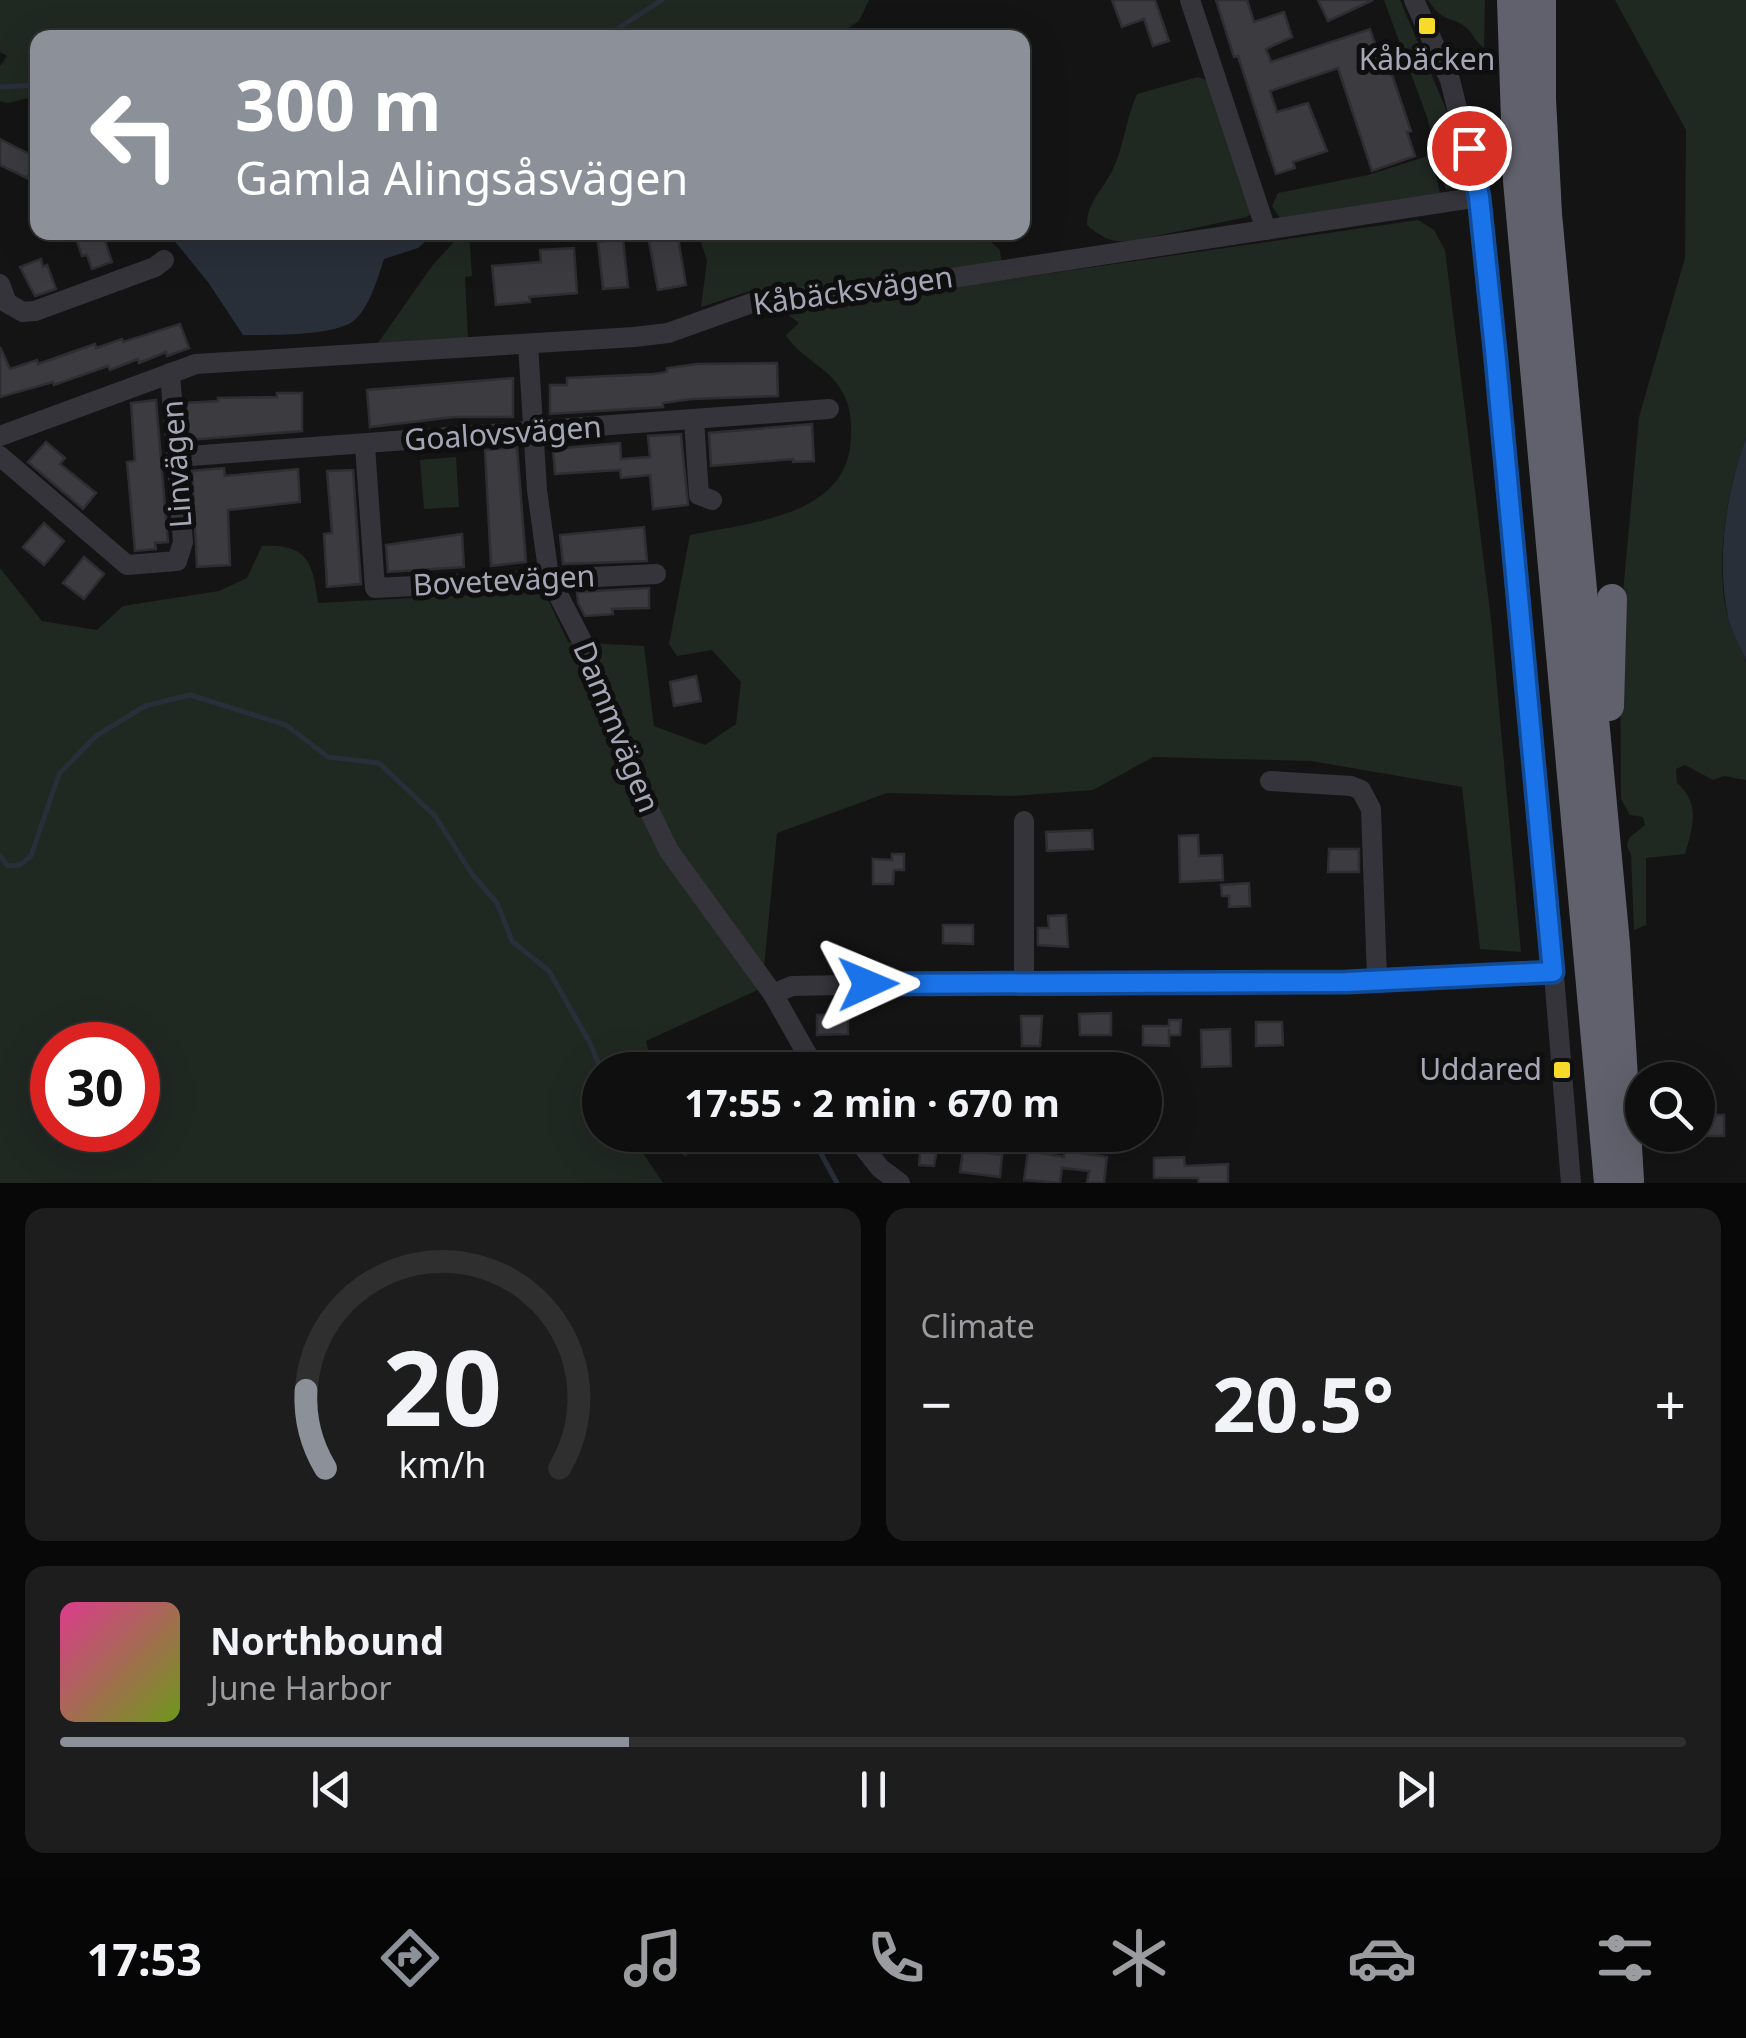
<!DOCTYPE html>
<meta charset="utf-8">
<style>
:root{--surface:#0f0f10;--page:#1d1d1e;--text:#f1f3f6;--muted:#9b9c9f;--line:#2f2f30;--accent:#8c9099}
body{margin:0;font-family:"Noto Sans",sans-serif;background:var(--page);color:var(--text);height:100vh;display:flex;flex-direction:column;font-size:38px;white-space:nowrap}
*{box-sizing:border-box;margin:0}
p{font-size:32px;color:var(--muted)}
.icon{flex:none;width:55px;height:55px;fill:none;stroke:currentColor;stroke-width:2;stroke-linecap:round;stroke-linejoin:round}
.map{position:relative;height:1183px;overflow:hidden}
.drawer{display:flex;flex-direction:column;gap:25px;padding:25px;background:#080809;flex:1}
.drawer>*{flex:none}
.top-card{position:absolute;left:30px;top:30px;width:1000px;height:210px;border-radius:20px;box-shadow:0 10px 40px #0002,0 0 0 2px var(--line);background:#8c9099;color:#fff;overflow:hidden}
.fabs{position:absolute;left:1625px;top:1062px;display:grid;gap:20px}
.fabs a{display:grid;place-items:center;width:90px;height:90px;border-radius:50%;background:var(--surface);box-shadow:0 10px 40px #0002,0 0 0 2px var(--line);font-size:50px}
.speed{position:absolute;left:30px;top:1022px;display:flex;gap:20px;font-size:50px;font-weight:700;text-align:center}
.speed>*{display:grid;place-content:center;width:130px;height:130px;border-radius:50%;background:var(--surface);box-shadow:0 10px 40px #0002,0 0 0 2px var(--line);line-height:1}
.speed .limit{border:15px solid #d22;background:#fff;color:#111}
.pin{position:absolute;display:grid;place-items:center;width:85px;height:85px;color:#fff;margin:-42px;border:5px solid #fff;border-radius:50%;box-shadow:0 2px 10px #0007}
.me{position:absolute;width:110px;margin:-55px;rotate:89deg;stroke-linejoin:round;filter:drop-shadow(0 0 8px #0008)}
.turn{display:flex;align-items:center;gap:35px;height:210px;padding:0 40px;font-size:45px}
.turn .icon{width:130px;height:130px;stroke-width:2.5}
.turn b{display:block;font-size:70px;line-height:85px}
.big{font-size:75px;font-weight:700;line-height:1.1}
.drawer .card{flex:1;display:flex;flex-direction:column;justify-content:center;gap:15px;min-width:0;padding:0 35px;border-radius:20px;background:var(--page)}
.drawer .dial{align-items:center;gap:0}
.dial svg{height:260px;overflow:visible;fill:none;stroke:var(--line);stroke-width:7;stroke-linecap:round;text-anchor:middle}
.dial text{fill:var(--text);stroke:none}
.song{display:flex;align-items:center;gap:30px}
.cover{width:120px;height:120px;border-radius:15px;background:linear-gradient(135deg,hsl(330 70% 55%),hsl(80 70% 35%))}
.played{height:10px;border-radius:5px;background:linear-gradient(90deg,var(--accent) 35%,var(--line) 35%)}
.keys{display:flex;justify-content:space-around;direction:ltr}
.heat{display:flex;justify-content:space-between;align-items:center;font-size:55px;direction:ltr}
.drawer .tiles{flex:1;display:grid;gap:25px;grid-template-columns:1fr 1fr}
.card:last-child{grid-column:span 2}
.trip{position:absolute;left:582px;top:1052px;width:580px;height:100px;border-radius:50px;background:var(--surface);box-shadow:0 10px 40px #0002,0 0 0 2px var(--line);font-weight:700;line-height:100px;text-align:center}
.dock{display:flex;height:160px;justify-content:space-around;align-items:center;background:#060606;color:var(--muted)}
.dock .icon{width:70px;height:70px}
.dock .active{color:var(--accent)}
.dock b{font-size:45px;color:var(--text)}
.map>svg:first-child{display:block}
.green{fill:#202822;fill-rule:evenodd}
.water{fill:#292f39}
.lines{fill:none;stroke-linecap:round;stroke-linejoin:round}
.stream{stroke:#292f39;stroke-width:5}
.building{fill:#3b3b40;stroke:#2e2d31;stroke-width:2.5}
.minor{stroke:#35343a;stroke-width:20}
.highway{stroke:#60616c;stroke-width:30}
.route-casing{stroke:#114b97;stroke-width:25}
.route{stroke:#1a73e8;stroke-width:18}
.poi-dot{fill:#f7da2a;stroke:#0f0f10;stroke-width:4}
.labels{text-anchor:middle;stroke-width:10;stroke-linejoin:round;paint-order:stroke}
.poi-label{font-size:30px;fill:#a5a7b6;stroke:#0f0f10}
.street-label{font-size:30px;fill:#a5a7b6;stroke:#0f0f10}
</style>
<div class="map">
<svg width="1746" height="1183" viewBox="0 0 1746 1183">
<rect width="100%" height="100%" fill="#141415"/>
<g class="green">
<polygon points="0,0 869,0 859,21 833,38 38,38 37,96 8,103 0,101 0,66 7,56 0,52"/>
<polygon points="1384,0 1400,0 1448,114 1460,170 1460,178 1453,188 1446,190 1427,117"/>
<path d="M1428,0h57l-1,48c-8,-6 -10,-12 -16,-19 -15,-14 -24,-4 -40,-29z"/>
<path d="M1615,0h131v438c-19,51 -33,130 -17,183 4,15 15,28 17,43 0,38 0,78 0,116l-22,-4 -11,4 -28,-15 -9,4 1,14c24,21 16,43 8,71l-39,4v67l-12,5 -3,-76 -4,-8 2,-8 16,-13 -2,-8 -13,-2 -9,-16 -1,-173 19,-209 46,-159 1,-128z"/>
<path d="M1198,77l9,3 46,132 -6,5 -115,24c-20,2 -30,-3 -45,-16 0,-23 16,-35 26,-56 11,-23 13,-51 24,-75z"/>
<polygon points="1431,155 1440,193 1280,218 1272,206 1278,193 1368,175"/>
<path d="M1418,220l16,10 11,20 46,369 30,333 -41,-3 -18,-162 -151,-26 -158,-4 -60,33 -80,6 -126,-3 -110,40 -15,155 -116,53 7,29h-53v65h92l5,7 -11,15 -30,-20 -19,7 26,39h-663v-615l42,53 55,9 26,-24 96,-15 28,-13 15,-32c46,-2 51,16 56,57l226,-12 24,51 76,4 10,80 51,19 31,-21 5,-42 -29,-32 -35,6 -8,-12 21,-109c55,-12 150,-17 160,-87 2,-18 2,-37 -6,-53 -13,-28 -43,-35 -58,-60l13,-12 -43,-34 -55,18 6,-46 -9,-28h283l19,17 4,30zM52,1045h86v85h-86z"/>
<polygon points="462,233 469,233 472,276 465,277 468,338 378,343 432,266"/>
<polygon points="456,457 459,507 424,509 420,460"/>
</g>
<g class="water">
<path d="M168,233h267l-17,15 -34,11c-6,18 -15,51 -32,63 -21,14 -83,13 -109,13l-35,-53z"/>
<path d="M1746,438v222c-6,-14 -15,-29 -18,-43 -12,-58 -2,-124 18,-179z"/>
</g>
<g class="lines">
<g class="stream">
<polyline points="603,38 662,0"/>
<polyline points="0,87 38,85"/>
<polyline points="0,856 8,866 20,865 31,856 59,774 96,736 145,706 190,695 286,725 328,757 379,763 435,816 472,874 497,903 512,941 549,971 591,1045 601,1070"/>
<polyline points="637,1135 640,1138 649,1135"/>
<polyline points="786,1135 812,1137 837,1183"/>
</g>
</g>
<g class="building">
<polygon points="1112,0 1155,0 1169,41 1153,46 1144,19 1122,27"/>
<polygon points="1216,0 1247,0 1254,22 1284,12 1292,37 1266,49 1271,62 1370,29 1379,56 1385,54 1411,131 1407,132 1415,156 1372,171 1338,68 1270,91 1277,112 1308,103 1327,151 1293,162 1295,168 1276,174 1238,56 1234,57"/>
<polygon points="1318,0 1373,0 1328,21"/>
<polygon points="0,139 37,158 27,178 0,165"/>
<polygon points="74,232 97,232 99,240 104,238 112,262 92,269 87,255 82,256"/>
<polygon points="666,232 677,232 686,285 658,290 648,236"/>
<polygon points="623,239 628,287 603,289 598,242"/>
<polygon points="574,248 577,293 529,297 530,302 496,305 492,266 541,262 540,250"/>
<polygon points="41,259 43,267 47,265 56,289 35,296 20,267"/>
<polygon points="180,324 189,348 167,356 166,352 139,363 138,359 110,370 108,366 54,385 53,382 0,397 0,347 10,369 37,360 38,364 95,344 96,348 122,339 123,342"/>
<polygon points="777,363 778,396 692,399 663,403 663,407 550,414 550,385 567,385 567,378 653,374 667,372 667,368 697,364"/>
<polygon points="513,378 513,417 454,417 370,427 367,390"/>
<polygon points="277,393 302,393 302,431 189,440 186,403 218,401 218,398 277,397"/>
<polygon points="156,400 168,542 155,543 156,549 135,551 127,462 135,461 131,403"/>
<polygon points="812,424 814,461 793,462 793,459 711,466 709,433"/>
<polygon points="681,434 688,505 653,509 650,475 621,478 620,470 555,474 553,449 620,443 621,459 650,457 648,436"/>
<polygon points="46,442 65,458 60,464 96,493 83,509 28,462"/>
<polygon points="517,447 526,562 491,566 485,450"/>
<polygon points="224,468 225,476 298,469 300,502 228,510 230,565 197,567 192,471"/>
<polygon points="353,470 361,584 327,587 324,534 332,533 327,471"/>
<polygon points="44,523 64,541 44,565 23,547"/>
<polygon points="644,527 647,561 563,564 560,535"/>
<polygon points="462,534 464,567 388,572 386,545"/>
<polygon points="84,557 104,574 84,599 63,583"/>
<polygon points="649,588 649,608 612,609 613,614 585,616 578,603 577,592"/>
<polygon points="696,676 701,701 674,706 670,682"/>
<polygon points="1092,830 1093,849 1047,851 1046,832"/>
<polygon points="1198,835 1199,856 1222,855 1223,880 1180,882 1179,836"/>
<polygon points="1329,849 1359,849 1359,872 1328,872"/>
<polygon points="892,854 904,854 904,870 894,870 893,884 873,884 873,859 892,860"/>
<polygon points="1249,883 1250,906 1229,907 1229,896 1222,896 1221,885"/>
<polygon points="1066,915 1068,947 1038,945 1038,928 1049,928 1048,916"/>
<polygon points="943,925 973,925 973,944 943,943"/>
<polygon points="1111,1013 1111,1035 1080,1035 1079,1014"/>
<polygon points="848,1014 848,1034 817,1035 817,1015"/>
<polygon points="1021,1016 1042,1016 1040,1046 1022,1046"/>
<polygon points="1169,1020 1181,1020 1180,1035 1169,1035 1169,1029 1169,1046 1143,1045 1143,1026 1169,1026"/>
<polygon points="1256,1022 1282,1022 1283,1045 1256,1046"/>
<polygon points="1230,1029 1231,1066 1202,1067 1201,1030"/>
<rect x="1698" y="1115" width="26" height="21"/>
<polygon points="901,1135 939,1138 934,1166 919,1165 920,1152 900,1151"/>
<polygon points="964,1142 980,1144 979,1152 1002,1155 1000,1177 960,1172"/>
<polygon points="1028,1151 1064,1157 1065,1151 1107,1157 1104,1183 1087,1183 1089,1171 1062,1168 1060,1183 1024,1180"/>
<polygon points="1184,1157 1185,1166 1228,1164 1228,1183 1199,1183 1198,1178 1154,1178 1154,1158"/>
</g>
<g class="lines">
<g class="minor">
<polyline points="1190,0 1266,230"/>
<polyline points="1414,0 1450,80 1479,197 1547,889 1571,1183"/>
<polyline points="0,284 7,303 23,312 35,311 155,267 164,260"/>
<polyline points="528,344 537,490 549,577 584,645 627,765 669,851 773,994 816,1070"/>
<polyline points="694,420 699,495 712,500"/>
<polyline points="0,436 196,364 634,337 668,333 763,299 835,296 1479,197"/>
<polyline points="365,446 375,588 656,574"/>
<polyline points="0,456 127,565 177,561 183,542 170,373"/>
<polyline points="176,457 829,409"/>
<polyline points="1270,781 1351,786 1361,790 1371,809 1377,979"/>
<polyline points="1024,984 1024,821"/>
<polyline points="773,994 792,986 998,982 1040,986 1347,983 1553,972"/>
<polyline points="854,1135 880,1168 900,1183"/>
</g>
<g class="highway">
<polyline points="1512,0 1518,181 1609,1183"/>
<polyline points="1541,0 1541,99 1547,214 1615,944 1629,1180"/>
<polyline points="1609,706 1612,599"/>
</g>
</g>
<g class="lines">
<defs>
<polyline id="route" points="868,984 1347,982 1553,972 1495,350 1479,197 1469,148"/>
</defs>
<use href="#route" class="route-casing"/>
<use href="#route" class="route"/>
</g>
<g class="poi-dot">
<rect x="1417" y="16" width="20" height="20" rx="5"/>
<rect x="1552" y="1060" width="20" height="20" rx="5"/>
</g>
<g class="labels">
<g class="poi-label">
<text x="1427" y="70">Kåbäcken</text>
<text x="1542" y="1080" text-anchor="end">Uddared</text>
</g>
<g class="street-label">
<text transform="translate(853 291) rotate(-8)" y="10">Kåbäcksvägen</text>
<text transform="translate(503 434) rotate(-4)" y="10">Goalovsvägen</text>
<text transform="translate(177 464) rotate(-94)" y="10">Linvägen</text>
<text transform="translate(504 581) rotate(-3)" y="10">Bovetevägen</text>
<text transform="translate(616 727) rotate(68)" y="10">Dammvägen</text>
</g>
</g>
</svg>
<div class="fabs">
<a><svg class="icon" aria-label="search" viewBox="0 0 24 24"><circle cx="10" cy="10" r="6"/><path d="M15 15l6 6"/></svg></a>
</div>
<div class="speed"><div class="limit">30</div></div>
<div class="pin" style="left:1469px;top:148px;background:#d93025"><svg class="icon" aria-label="arrive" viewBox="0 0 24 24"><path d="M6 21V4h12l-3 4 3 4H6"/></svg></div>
<svg class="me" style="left:868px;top:984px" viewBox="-20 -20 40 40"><path d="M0-17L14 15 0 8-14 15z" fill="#1a73e8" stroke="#fff" stroke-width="4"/></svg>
<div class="trip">17:55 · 2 min · 670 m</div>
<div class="top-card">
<div class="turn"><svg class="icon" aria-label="left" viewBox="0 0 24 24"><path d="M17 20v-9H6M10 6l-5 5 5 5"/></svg><div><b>300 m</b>Gamla Alingsåsvägen</div></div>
</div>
</div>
<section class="drawer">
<div class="tiles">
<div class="card dial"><svg viewBox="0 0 100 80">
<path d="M14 69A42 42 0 1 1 86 69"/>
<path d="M14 69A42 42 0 0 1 8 45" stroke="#8c9099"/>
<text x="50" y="56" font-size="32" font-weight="700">20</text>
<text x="50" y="72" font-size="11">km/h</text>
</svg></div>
<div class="card"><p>Climate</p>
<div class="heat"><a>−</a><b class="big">20.5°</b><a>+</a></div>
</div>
<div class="card">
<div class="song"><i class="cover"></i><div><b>Northbound</b><p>June Harbor</p></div></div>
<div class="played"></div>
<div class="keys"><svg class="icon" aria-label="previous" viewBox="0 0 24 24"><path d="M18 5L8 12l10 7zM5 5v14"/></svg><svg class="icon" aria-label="pause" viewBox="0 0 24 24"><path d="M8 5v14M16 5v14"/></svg><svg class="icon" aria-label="next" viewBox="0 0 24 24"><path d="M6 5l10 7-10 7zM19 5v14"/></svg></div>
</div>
</div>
</section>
<nav class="dock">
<b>17:53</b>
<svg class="icon active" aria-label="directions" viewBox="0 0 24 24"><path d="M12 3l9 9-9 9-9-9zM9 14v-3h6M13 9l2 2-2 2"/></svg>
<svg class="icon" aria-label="music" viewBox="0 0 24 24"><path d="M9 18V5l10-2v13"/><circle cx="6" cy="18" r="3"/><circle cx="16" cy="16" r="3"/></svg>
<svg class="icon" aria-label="phone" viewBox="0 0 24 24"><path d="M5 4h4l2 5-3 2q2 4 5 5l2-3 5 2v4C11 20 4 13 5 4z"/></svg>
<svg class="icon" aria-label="climate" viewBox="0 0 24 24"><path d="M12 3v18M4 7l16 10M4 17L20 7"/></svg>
<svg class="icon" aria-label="car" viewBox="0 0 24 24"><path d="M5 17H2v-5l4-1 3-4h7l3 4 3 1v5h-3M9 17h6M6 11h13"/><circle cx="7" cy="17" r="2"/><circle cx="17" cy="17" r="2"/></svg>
<svg class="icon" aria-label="filters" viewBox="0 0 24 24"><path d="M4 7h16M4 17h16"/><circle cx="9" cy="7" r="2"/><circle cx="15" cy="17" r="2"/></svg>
</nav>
